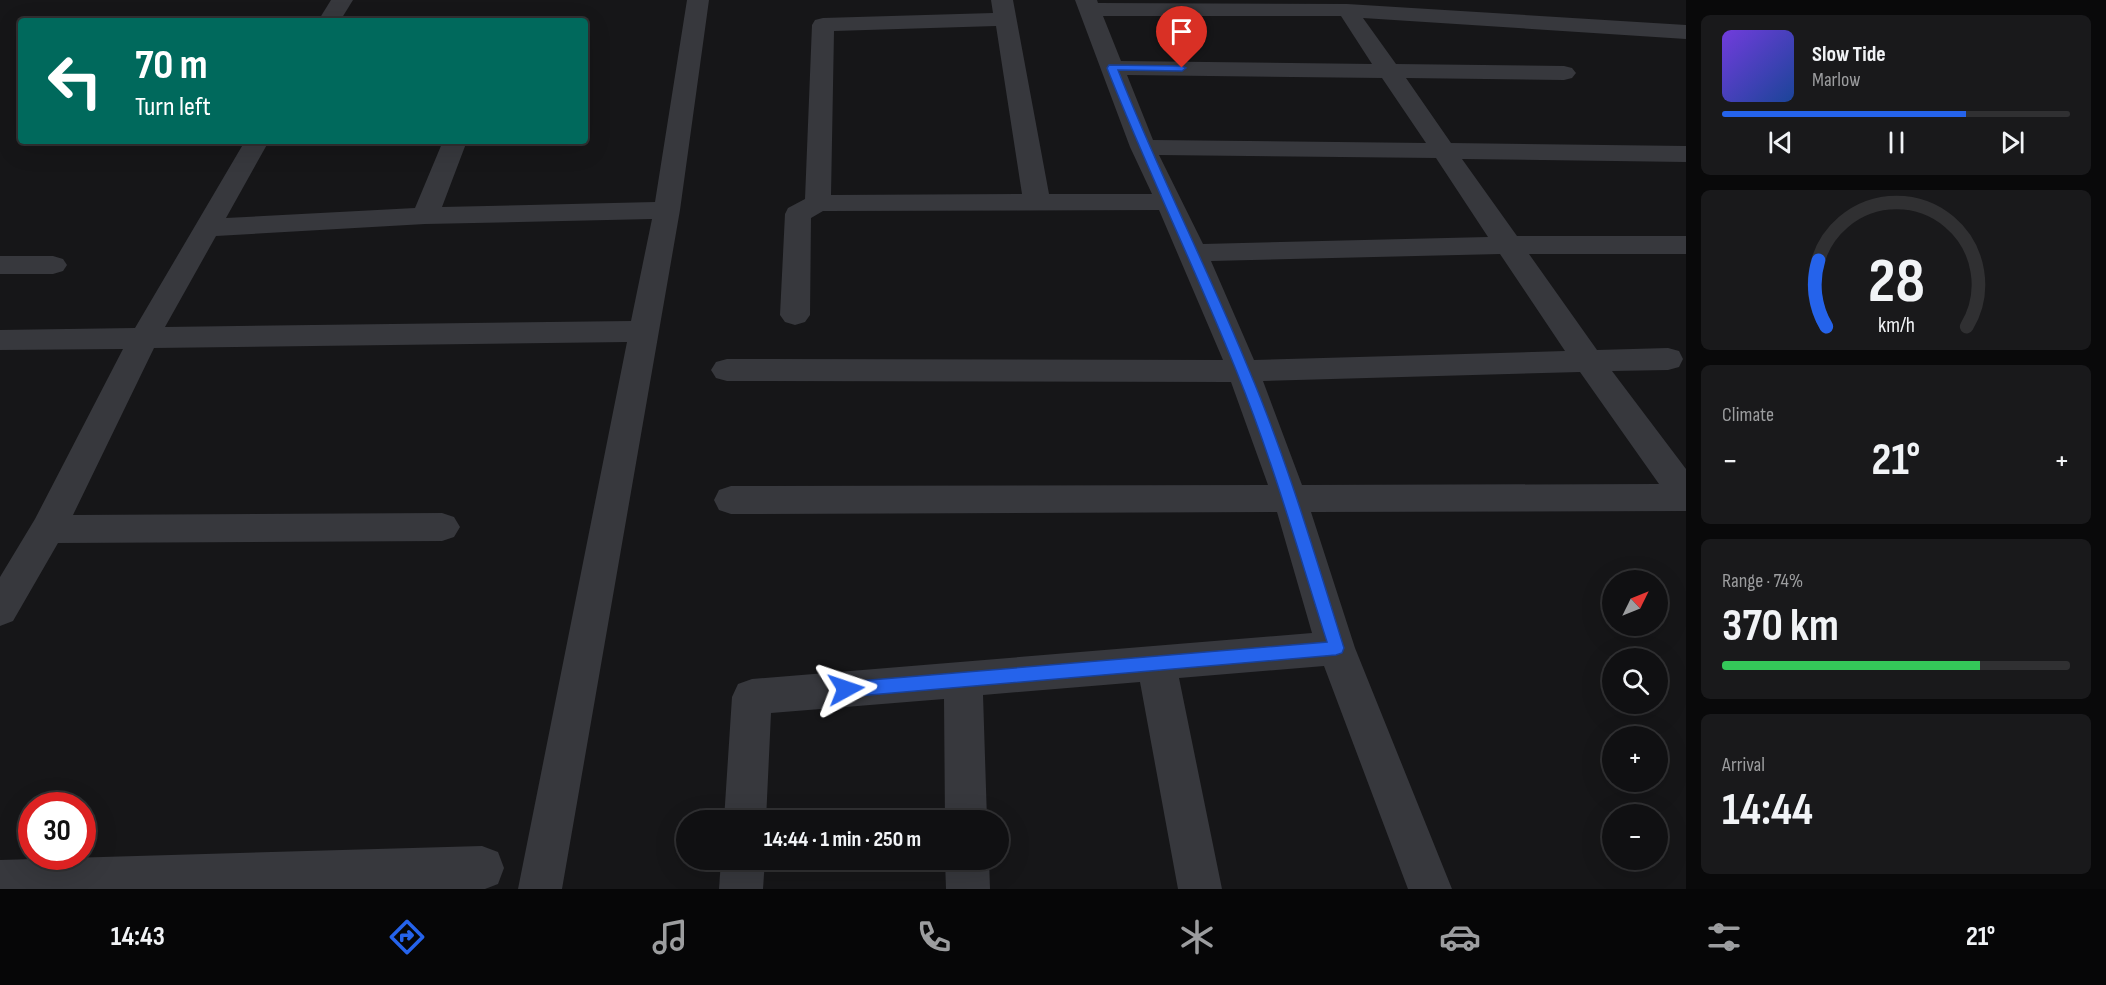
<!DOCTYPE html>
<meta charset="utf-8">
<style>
:root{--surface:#101012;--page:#19191b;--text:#f1f3f6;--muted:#9c9d9f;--line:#303032;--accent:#2563eb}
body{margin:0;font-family:"Sofia Sans Condensed",sans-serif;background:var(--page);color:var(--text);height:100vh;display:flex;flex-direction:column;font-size:22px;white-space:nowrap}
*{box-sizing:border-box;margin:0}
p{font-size:20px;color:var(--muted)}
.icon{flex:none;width:33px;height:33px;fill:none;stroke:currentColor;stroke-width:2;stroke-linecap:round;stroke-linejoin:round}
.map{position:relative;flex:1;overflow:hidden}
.details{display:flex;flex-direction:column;gap:15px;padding:15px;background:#09090a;width:420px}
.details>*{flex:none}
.top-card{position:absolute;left:18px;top:18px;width:570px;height:126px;border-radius:6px;box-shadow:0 6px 24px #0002,0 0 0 2px var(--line);background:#00695c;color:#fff;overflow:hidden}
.needle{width:39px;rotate:47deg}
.fabs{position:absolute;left:1602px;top:570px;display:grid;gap:12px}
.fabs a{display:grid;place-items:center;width:66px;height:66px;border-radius:50%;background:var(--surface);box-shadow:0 6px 24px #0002,0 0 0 2px var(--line);font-size:30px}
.speed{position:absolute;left:18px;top:792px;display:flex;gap:12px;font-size:30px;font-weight:700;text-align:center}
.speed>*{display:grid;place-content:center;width:78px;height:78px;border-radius:50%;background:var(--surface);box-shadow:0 6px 24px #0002,0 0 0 2px var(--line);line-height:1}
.speed .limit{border:9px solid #d22;background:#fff;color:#111}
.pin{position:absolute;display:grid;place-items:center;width:51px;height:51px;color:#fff;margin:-62px -26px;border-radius:50% 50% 50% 0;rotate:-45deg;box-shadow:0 0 6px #0007}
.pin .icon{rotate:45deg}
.me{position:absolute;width:66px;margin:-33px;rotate:85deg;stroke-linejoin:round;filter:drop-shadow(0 0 4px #0008)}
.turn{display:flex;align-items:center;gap:21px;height:126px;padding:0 18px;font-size:27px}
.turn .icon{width:78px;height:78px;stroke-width:2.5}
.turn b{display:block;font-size:42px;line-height:51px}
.big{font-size:45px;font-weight:700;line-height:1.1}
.details .widget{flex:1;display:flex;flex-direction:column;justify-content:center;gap:9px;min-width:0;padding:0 21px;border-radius:9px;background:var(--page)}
.details .dial{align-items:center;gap:0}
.dial svg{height:156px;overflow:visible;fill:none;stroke:var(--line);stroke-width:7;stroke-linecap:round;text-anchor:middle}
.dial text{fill:var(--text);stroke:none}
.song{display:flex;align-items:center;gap:18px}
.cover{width:72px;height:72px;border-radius:9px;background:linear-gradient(135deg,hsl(260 70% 55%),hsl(220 70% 35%))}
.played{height:6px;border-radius:3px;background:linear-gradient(90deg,var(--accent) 70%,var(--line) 70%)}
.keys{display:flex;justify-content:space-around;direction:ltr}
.heat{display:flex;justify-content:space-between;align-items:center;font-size:33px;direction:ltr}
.charge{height:9px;border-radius:4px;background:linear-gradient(90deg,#34c759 74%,var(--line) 0)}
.trip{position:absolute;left:676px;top:810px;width:333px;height:60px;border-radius:30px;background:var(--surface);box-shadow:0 6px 24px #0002,0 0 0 2px var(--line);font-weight:700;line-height:60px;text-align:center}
.tab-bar{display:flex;height:96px;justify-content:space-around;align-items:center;background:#060607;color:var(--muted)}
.tab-bar .icon{width:42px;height:42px}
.tab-bar .current{color:var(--accent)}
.tab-bar b{font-size:27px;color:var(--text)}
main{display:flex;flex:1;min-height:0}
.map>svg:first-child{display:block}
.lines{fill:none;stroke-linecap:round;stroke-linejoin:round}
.street{fill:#37383d;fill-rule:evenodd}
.route{fill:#2563eb;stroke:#184099;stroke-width:1.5}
</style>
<main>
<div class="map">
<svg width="1686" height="889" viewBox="0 0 1686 889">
<rect width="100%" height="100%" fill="#161618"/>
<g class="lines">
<g class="street">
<polygon points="331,0 353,0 340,21 318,21"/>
<path d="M687,0h22l-29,210 -118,679h-44l109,-547 -473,6 -81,167 369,-2 12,4 6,10 -6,10 -12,4 -384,2 -45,78 -13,5v-49l35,-58 88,-170 -123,1v-20l135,-2 110,-187h24l-43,77 189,-10 28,-67h24l-25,66 213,-5zM652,219l-21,102 -466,6 51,-91 209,-12z"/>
<path d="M991,0h22l36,194h103l-22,-47 -55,-147h22l1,3 249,1 339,21v14l-323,-21 33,46 168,2 8,2 4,5 -4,5 -8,2 -158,-2 45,65 235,3v16l-224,-3 55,77h169v18h-157l68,96 71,-2 11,3 4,8 -4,8 -11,3 -56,1 74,98v42l-375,1 44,136 97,241h-44l-84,-223 -145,12 43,211h-44l-38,-207 -157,13 4,125h-42l-1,-121 -173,14 -5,107h-42l8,-123 6,-13 14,-5 560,-46 -35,-121 -546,2 -12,-4 -5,-10 5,-10 12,-4 537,-1 -37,-103 -504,-1 -11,-3 -5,-8 5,-8 11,-3 496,1 -64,-150 -336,1 -12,7 -1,97 -5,7 -10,3 -10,-3 -5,-7 5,-101 3,-6 17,-9 7,-174 3,-5 8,-2 170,-5zM1103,16h238l31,48 -251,-3zM996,26l26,168 -191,1 3,-164zM1127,75l255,3 44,65 -273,-3zM1159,155l277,3 52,79 -285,7zM1500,254l65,97 -311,9 -43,-99zM1580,372l79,112 -357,1 -39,-104z"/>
<polygon points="0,256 53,256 63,259 67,265 63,271 53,274 0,274"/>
<polygon points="482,846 498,852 504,868 498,884 485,889 0,889 0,860"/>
<polygon points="721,860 765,860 763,889 719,889"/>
<polygon points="945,860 989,860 990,889 946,889"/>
</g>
</g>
<path class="route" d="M1109,65l73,1 4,2 -4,3 -64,-1c40,102 90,199 131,300 38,90 66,185 95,278l-2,5 -6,2 -490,42 -6,-2 -2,-6 2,-5 6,-2 481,-40c-29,-91 -55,-184 -91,-272 -41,-102 -89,-200 -129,-302z"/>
</svg>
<div class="fabs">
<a><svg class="needle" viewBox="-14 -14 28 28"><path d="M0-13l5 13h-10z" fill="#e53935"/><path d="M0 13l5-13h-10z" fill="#9c9d9f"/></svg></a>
<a><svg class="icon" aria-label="search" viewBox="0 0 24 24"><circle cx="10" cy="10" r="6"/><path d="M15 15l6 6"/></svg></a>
<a>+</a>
<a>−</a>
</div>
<div class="speed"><div class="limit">30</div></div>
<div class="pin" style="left:1182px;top:68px;background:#d93025"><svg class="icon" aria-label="arrive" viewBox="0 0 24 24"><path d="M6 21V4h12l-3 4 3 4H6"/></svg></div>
<svg class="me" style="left:846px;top:689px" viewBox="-20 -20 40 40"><path d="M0-17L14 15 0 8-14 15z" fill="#2563eb" stroke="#fff" stroke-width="4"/></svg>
<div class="trip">14:44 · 1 min · 250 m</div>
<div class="top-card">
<div class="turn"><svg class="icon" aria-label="left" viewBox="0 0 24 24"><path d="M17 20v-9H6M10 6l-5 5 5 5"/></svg><div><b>70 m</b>Turn left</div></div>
</div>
</div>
<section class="details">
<div class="widget">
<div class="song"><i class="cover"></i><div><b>Slow Tide</b><p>Marlow</p></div></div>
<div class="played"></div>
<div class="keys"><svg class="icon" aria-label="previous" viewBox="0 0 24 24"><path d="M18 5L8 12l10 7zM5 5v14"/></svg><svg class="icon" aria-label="pause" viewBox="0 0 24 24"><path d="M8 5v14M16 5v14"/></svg><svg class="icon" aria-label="next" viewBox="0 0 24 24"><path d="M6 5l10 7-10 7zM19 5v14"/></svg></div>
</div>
<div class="widget dial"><svg viewBox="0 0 100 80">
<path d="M14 69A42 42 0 1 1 86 69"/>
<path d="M14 69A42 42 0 0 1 10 35" stroke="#2563eb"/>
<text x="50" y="56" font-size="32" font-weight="700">28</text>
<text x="50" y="72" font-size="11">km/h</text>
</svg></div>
<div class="widget"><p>Climate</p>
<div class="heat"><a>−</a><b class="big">21°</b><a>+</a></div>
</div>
<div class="widget"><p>Range · 74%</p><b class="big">370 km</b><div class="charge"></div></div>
<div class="widget"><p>Arrival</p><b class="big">14:44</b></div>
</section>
</main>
<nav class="tab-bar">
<b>14:43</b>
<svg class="icon current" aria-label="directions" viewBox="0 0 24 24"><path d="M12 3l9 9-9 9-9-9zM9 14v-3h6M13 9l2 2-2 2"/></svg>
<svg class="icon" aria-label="music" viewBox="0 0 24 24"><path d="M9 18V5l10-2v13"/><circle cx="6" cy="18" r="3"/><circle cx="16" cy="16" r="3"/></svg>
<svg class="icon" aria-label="phone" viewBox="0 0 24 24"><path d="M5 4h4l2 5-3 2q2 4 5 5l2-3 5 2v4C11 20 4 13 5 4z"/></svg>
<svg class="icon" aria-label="climate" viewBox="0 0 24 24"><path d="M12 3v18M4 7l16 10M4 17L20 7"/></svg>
<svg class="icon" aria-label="car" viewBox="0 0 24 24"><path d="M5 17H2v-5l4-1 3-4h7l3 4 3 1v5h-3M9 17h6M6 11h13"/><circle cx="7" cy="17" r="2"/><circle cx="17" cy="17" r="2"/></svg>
<svg class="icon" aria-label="filters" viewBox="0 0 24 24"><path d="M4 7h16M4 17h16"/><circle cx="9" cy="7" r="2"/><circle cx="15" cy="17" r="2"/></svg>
<b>21°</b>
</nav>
